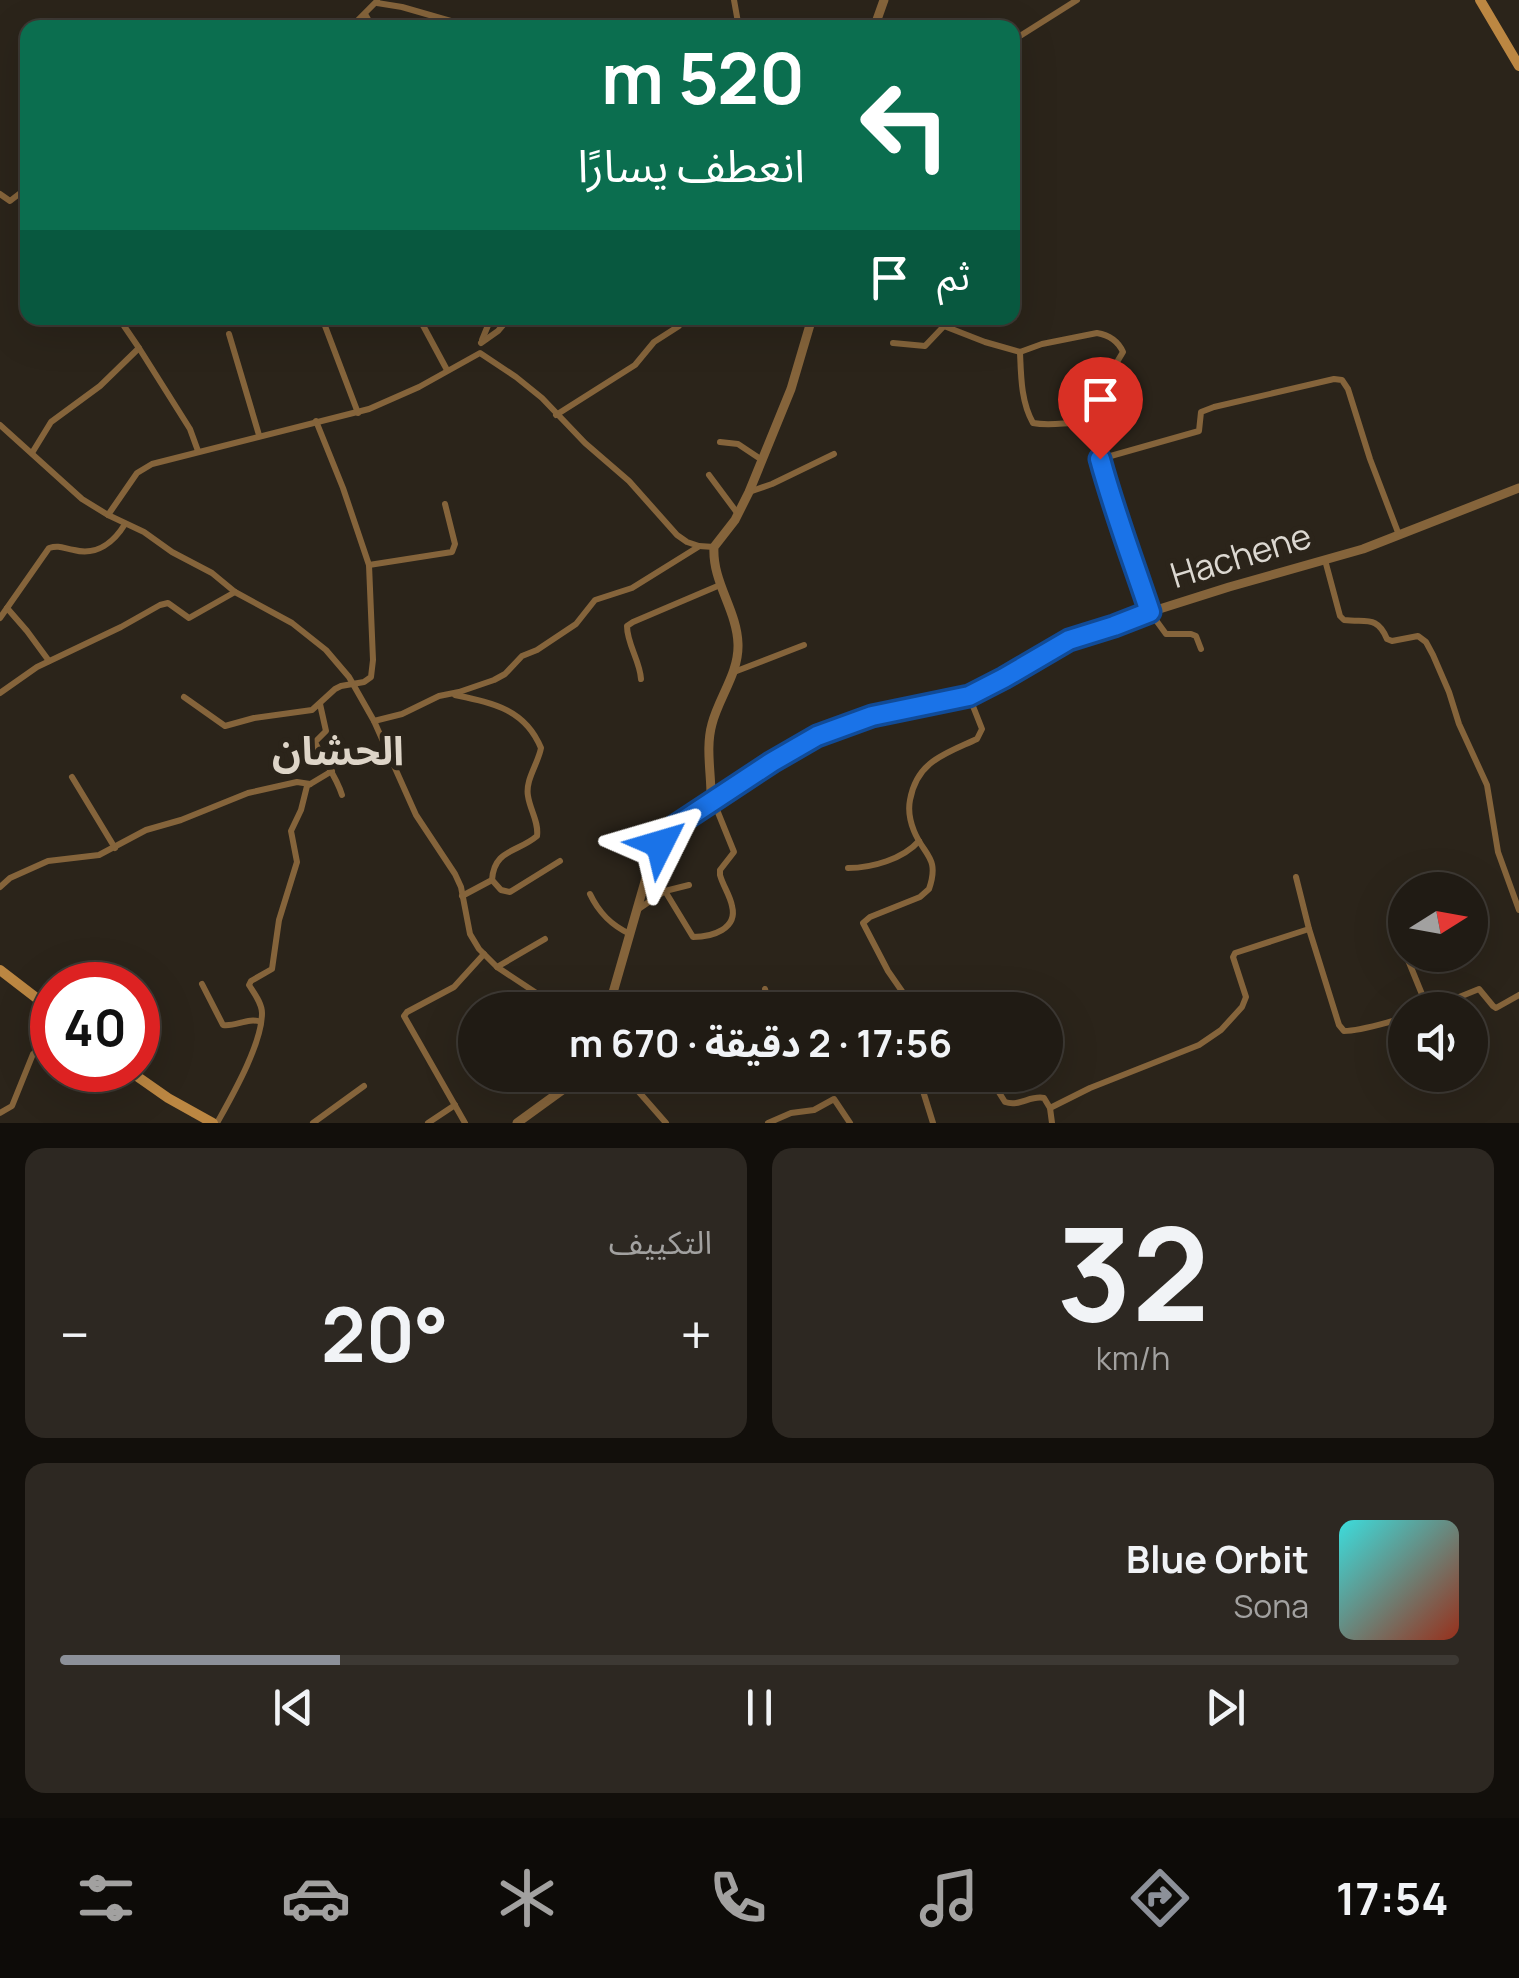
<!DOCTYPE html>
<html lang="ar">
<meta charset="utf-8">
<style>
:root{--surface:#201b14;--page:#2d2822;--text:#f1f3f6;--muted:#a2a1a0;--line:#3d3934;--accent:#8c9099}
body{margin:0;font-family:Manrope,"Noto Sans Arabic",sans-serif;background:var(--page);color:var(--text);direction:rtl;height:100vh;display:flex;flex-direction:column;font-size:38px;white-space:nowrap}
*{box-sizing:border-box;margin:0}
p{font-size:32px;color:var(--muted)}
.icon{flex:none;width:55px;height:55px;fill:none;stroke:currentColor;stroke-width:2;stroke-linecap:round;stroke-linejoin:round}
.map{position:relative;height:1123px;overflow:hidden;direction:ltr}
.side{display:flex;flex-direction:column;gap:25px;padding:25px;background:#120f0b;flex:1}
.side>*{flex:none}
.top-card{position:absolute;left:20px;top:20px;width:1000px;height:305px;border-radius:20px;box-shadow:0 10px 40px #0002,0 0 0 2px var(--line);direction:rtl;background:#0b6e4f;color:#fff;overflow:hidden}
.needle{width:65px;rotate:79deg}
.tools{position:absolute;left:1388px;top:872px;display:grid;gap:20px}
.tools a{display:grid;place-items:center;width:100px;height:100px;border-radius:50%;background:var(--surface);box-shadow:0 10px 40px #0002,0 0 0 2px var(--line);font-size:50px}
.speed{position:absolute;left:30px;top:962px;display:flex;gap:20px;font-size:50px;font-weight:700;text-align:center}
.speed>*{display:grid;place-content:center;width:130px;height:130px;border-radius:50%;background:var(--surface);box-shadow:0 10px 40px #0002,0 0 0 2px var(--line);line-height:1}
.speed .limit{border:15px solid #d22;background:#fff;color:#111}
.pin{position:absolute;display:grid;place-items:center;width:85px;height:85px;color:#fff;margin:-102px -42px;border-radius:50% 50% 50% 0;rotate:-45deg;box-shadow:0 0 10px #0007}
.pin .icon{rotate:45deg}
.me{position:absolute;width:110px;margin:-55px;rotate:50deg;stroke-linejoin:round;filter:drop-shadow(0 0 8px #0008)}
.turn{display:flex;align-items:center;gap:35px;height:210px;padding:0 50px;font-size:45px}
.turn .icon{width:130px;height:130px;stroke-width:2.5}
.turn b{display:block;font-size:70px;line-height:85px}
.then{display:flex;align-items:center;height:95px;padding:0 50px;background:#0003;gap:20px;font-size:38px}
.big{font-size:75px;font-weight:700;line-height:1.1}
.side .tile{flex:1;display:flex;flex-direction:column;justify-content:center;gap:15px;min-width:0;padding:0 35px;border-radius:20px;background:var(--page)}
.side .dial{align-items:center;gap:0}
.dial b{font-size:130px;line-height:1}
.song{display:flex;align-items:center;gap:30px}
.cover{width:120px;height:120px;border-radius:15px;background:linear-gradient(135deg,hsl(180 70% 55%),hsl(10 70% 35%))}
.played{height:10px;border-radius:5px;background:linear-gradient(90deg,var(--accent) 20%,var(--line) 20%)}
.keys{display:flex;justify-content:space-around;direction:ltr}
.heat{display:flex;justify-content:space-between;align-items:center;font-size:55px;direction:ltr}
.side .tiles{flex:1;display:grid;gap:25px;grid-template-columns:1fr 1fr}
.tile:last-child{grid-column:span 2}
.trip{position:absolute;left:458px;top:992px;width:605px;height:100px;border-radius:50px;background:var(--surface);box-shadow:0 10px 40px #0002,0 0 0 2px var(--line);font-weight:700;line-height:100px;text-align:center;direction:rtl}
.tabs{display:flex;height:160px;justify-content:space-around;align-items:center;background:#0d0b08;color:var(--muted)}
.tabs .icon{width:70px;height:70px}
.tabs .current{color:var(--accent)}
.tabs b{font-size:45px;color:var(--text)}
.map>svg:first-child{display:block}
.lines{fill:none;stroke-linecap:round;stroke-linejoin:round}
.minor{stroke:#85643b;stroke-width:6}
.tertiary{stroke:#85643b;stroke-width:9}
.secondary{stroke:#bc8742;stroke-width:10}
.route-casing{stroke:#114b97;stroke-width:25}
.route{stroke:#1a73e8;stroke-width:18}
.labels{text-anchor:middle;stroke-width:10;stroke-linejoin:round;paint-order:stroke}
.street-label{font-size:35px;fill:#dcd8d1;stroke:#2b241a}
.quarter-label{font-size:40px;font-weight:bold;fill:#ded5c8;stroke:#2b241a}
</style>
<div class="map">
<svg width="1519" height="1123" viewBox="0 0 1519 1123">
<rect width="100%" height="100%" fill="#2b241a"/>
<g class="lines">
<g class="minor">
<polyline points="734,0 739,28"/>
<polyline points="377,3 402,7 475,28"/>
<polyline points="365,14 373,28"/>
<polyline points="350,28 377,1"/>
<polyline points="1012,41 1077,0"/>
<polyline points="0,194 10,201 28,187"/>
<polyline points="322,318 358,413"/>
<polyline points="419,318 447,370"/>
<path d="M938,318l6,8 41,16 35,10 22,-8 55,-11c12,2 21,8 26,19l-12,20 -7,19 -8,33 -1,16 16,60 26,69 13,43 16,22h25l5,2 5,13"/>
<polyline points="229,334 259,435"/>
<polyline points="482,340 491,318"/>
<polyline points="481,343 498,331 509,318"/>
<polyline points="893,343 925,346 944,326"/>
<polyline points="139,348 190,429 198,451"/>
<path d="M1020,352c1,24 1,50 13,71 21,4 40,-3 63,1"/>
<polyline points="556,415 635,365 654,342 679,326 680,318"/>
<polyline points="0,425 82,499 108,515 144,532 172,552 212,573 235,592 292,623 326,650 349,677 374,721 416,815 455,874 461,887 470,934 479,949 497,967 562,1010"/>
<polyline points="720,442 738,444 762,460"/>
<polyline points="32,453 51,422 100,386 139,348 124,326 130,318"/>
<polyline points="1100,459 1199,431 1201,412 1214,407 1334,379 1342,380 1348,389 1370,459 1399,535"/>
<polyline points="709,475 738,514"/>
<polyline points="749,492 772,484 834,454"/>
<polyline points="108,515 137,473 152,464 369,409 419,387 480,353 516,377 542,398 585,443 629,481 677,535 687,542 699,546 714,547"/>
<path d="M1325,560l15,56 4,4c22,3 33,-5 43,19l5,2 26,-5 8,6 7,13 16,37 10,32 28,61 11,67 21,58"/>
<polyline points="369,565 452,552 455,544 445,504"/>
<polyline points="7,608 27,631 49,661"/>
<path d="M0,618l49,-70c10,-3 14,0 25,2 23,6 40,-8 51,-26"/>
<polyline points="734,672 804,645"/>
<path d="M641,679c-1,-18 -14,-35 -14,-53l6,-4 87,-37"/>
<polyline points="0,693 37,667 121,627 160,605 168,603 189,618 235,592"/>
<path d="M455,695c38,8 70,14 86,53 -3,16 -16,32 -13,48 2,14 11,26 9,40 -20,17 -43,13 -45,44l-30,16"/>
<polyline points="184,697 225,726 254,718 312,710 335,689 341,686 364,682 371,677 373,660 369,565 343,488 316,421"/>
<path d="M320,704l6,27 -11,11c8,19 21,33 27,53"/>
<polyline points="374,721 402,714 439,696 459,692 494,680 505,674 522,656 537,650 576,624 595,600 632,588 698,547"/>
<polyline points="72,777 115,848"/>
<path d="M848,868c24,0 55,-9 71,-27"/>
<path d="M1296,877l13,52 30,96 5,6c17,0 43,-9 61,-13"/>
<polyline points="492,880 501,890 510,892 560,861"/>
<polyline points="0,887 10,878 48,861 99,855 146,830 181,820 248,793 297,782 310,784"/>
<path d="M665,891l28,46c19,0 45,-8 39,-31 -2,-11 -9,-20 -12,-31v-5l14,-18 -17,-42 -6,-8"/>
<path d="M590,894c9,19 21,31 40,40"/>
<polyline points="637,910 665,891 689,885"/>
<polyline points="1391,918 1405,952"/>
<polyline points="1406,955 1428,1009"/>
<polyline points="497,967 545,939"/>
<path d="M202,984l21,41c13,2 25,-8 38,-3"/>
<polyline points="765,989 771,1010"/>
<path d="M674,1010c20,-9 46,-10 66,-3l2,3"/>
<path d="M915,1010l-27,-39 -25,-48 7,-6 50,-20 9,-8c11,-32 -5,-33 -15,-58 -4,-10 -6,-21 -4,-31 7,-39 35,-46 67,-61l5,-10 -13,-33"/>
<polyline points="1427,1010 1479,989 1493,1006 1496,1008 1519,995"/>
<polyline points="624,1075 666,1123"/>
<polyline points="918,1075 933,1123"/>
<path d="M988,1075l17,27c15,5 25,-7 39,-4l6,10 2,15"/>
<polyline points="923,1090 966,1075"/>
<polyline points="1050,1108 1090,1088 1199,1045 1221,1030 1242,1007 1246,997 1233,957 1235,953 1309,929"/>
<polyline points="0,1113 12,1106 33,1054 52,1038"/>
<path d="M217,1123c15,-27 45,-79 45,-110 0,-10 -8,-20 -13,-28l2,-4 21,-12 7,-49 18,-58 -6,-31 10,-21 6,-24 25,-15"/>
<polyline points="313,1123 364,1086"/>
<polyline points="428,1123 455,1105"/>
<polyline points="465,1123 404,1016 407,1012 454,987 484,954"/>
<polyline points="768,1123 791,1113 814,1110 834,1099 850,1123"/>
</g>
<g class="tertiary">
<polyline points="874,28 884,0"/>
<path d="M711,802c1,-26 -6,-53 1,-78 7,-27 27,-51 26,-80 -1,-34 -26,-62 -24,-97l21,-27 14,-28 42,-103 21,-71"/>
<polyline points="608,1010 648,871 666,835 711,802 802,744 834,729 872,716 969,696 1004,678 1069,640 1089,632 1115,626 1150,612 1229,587 1363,549 1519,488"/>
<polyline points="517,1123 583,1075"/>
</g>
<g class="secondary">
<polyline points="1480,0 1519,66"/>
<polyline points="0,970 52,1010"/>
<polyline points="128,1070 168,1098 213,1123"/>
</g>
</g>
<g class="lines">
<defs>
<path id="route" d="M660,844l15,-18 97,-64 45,-26 55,-20 97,-20 35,-18 65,-38 45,-14 36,-14c-17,-51 -36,-101 -50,-153"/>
</defs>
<use href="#route" class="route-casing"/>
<use href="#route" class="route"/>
</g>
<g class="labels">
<g class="street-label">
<text transform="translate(1241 556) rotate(-17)" y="12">Hachene</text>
</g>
<g class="quarter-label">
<text x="338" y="765">الحشان</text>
</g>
</g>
</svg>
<div class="tools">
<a><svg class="needle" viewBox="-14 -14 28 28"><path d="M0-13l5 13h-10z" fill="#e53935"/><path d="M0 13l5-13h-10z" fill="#a2a1a0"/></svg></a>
<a><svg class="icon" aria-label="sound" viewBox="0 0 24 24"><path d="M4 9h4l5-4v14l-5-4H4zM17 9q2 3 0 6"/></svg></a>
</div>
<div class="speed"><div class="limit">40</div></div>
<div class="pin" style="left:1100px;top:459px;background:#d93025"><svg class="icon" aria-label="arrive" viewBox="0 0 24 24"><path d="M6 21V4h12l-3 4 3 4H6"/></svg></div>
<svg class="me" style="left:660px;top:844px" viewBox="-20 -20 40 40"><path d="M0-17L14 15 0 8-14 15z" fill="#1a73e8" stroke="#fff" stroke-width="4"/></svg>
<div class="trip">17:56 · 2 دقيقة · 670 m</div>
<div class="top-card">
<div class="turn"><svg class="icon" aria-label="left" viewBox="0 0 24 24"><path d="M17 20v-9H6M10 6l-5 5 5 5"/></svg><div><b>520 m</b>انعطف يسارًا</div></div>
<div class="then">ثم<svg class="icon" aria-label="arrive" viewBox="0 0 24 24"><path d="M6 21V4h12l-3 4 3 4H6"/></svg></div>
</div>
</div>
<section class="side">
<div class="tiles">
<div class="tile dial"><b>32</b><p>km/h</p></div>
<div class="tile"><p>التكييف</p>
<div class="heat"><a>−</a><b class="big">20°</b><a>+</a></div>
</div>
<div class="tile">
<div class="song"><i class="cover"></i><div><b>Blue Orbit</b><p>Sona</p></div></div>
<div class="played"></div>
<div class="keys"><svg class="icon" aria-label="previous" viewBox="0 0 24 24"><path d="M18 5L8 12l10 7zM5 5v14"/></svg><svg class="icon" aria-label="pause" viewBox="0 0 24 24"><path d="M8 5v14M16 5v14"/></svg><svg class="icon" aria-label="next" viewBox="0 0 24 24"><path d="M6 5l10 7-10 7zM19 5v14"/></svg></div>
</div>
</div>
</section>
<nav class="tabs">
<b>17:54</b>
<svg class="icon current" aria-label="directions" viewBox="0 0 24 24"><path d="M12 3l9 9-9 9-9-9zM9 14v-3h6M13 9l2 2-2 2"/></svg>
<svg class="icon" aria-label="music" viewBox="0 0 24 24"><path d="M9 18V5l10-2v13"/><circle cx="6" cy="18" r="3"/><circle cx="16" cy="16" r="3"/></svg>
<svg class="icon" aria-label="phone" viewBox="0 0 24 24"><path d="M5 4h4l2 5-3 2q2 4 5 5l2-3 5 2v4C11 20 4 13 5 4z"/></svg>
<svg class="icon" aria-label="climate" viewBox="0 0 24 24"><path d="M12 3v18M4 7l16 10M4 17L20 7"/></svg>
<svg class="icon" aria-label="car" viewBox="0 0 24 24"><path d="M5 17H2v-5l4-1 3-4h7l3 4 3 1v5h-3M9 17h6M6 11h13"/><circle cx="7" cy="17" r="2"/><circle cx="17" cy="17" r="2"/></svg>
<svg class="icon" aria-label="filters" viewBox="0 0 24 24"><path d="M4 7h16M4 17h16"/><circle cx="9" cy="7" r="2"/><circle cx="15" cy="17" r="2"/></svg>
</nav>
